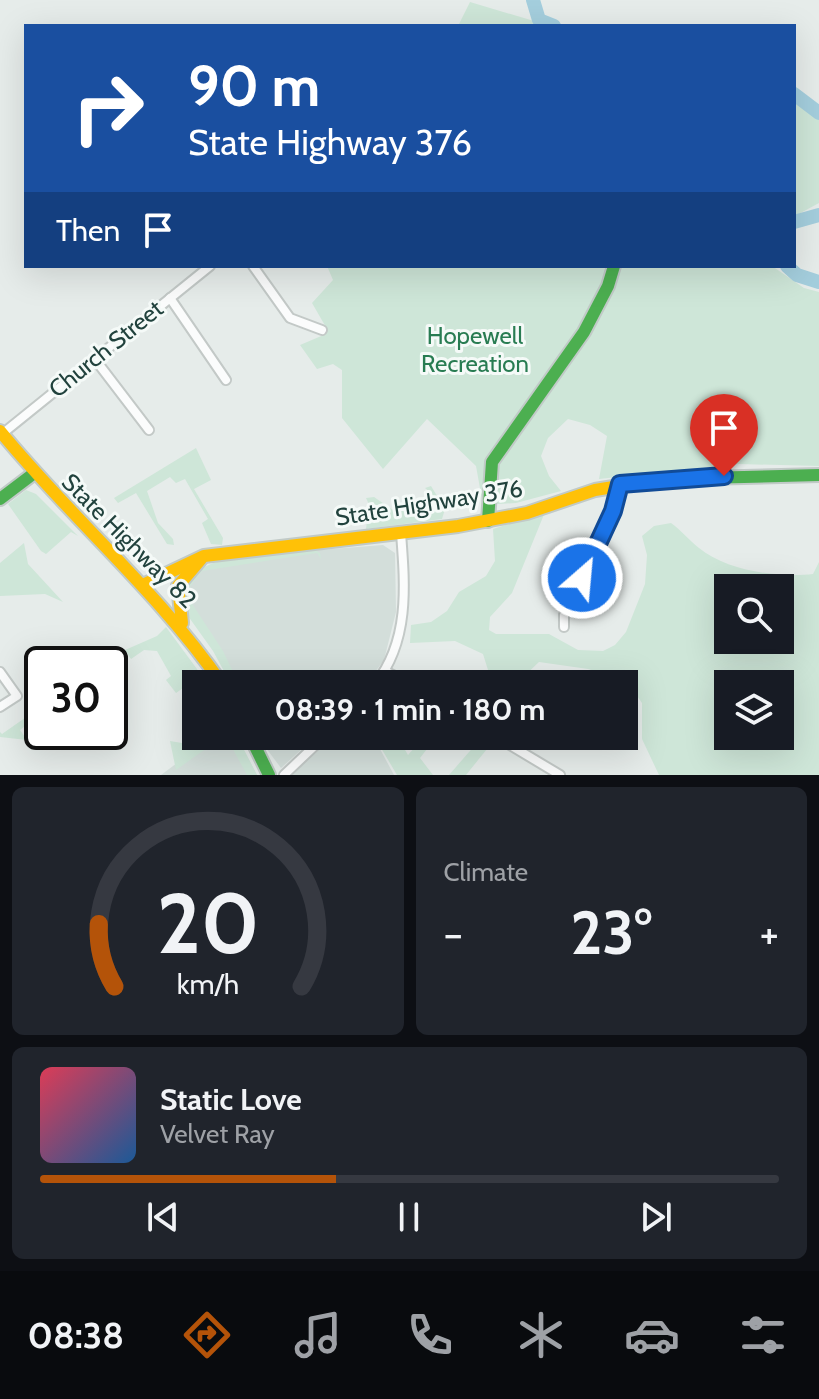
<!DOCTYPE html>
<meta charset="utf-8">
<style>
:root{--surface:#171b24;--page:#20242c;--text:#f1f3f6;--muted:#9ea1a6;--line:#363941;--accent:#b45309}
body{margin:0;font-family:Cabin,sans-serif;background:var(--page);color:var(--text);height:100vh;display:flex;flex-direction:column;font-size:30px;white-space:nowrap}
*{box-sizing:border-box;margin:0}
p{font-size:26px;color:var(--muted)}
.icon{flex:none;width:44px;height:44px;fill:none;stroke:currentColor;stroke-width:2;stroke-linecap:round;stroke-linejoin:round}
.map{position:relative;height:775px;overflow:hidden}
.sheet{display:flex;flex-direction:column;gap:12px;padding:12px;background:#0d0f14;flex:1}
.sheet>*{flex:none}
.banner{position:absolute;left:24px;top:24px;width:772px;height:244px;border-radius:0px;box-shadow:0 8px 32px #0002;background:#1a4fa0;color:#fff;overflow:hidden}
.fabs{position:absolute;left:714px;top:574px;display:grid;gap:16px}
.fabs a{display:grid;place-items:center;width:80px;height:80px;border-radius:0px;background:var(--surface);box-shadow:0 8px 32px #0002;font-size:40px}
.speed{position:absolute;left:24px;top:646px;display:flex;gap:16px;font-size:40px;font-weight:700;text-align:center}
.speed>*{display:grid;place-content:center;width:104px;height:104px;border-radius:50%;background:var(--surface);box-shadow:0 8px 32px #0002;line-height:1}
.speed .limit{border:4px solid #111;border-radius:12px;background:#fff;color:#111}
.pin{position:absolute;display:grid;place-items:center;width:68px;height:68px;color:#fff;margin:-82px -34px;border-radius:50% 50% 50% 0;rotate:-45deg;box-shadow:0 0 8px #0007}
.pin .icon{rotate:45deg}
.me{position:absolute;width:88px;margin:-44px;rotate:27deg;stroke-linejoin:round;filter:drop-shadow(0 0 6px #0008)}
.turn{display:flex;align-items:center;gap:28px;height:168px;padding:0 32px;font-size:36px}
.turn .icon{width:104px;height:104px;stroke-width:2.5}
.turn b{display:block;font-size:56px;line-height:68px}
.then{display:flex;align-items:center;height:76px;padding:0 32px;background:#0003;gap:16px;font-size:30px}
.big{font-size:60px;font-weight:800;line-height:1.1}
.sheet .widget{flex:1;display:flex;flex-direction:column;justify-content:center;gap:12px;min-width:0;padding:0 28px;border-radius:12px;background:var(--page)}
.sheet .dial{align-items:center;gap:0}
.dial svg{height:208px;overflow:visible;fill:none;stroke:var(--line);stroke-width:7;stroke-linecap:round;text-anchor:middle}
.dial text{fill:var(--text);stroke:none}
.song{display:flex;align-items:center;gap:24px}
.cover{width:96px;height:96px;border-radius:12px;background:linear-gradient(135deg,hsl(350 70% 55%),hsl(210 70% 35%))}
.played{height:8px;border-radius:4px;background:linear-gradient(90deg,var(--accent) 40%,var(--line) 40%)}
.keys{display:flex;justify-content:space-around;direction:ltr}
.heat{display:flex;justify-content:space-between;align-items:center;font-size:44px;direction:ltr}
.sheet .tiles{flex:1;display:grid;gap:12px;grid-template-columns:1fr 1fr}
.widget:last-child{grid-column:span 2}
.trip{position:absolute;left:182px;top:670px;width:456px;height:80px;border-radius:0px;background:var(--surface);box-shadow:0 8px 32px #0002;font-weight:800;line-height:80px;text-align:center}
.tab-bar{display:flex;height:128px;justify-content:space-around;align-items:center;background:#090b0e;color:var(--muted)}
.tab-bar .icon{width:56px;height:56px}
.tab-bar .selected{color:var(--accent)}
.tab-bar b{font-size:36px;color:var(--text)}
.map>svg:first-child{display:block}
.built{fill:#d3deda}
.green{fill:#cee6d8;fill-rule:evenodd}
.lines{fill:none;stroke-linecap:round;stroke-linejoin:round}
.river{stroke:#a4cedd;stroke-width:14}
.street-casing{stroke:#c3c9c7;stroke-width:12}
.fast-casing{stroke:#c1cac7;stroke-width:16}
.slow-casing{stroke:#c1cac7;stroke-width:16}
.street{stroke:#fbfcfc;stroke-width:8}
.fast{stroke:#4caf50;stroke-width:12}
.slow{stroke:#ffc107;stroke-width:12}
.route-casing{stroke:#114b97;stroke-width:20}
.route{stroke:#1a73e8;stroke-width:14}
.labels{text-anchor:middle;stroke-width:6;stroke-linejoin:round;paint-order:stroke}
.park-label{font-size:24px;fill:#287c52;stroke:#f5faf8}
.street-label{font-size:24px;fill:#21423d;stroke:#f5faf8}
</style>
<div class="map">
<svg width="819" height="775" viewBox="0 0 819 775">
<rect width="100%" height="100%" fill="#e6ecea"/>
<g class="built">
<polygon points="383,545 395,553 396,612 384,660 366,684 231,684 222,661 185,610 184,583 198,570 306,551"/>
<polygon points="213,736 236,736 257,775 161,775"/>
<polygon points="257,736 316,736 281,768"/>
<polygon points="330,736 373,736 394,775 290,775"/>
</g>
<g class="green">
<polygon points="470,2 534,21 541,26 458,26"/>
<polygon points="794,99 819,120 819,203 795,216"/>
<polygon points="327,266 772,266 804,288 819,292 819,466 739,464 599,479 607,436 590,425 568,419 548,438 541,456 549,476 561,491 516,503 483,505 476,466 427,419 383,469 342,418 342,370 333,364 317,369 300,345 326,334 327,329 312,303 333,280"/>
<polygon points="196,448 211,480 194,489 223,538 222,545 211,544 202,523 208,519 185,479 176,483 170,477 147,491 158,523 173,539 174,545 167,544 136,493 118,503 114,498"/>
<polygon points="431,486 445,509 442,519 366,529 367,521 375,517 366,498 374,497 396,512 407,510 414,513 431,493 425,488"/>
<polygon points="26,490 36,494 78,536 71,532 46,554 41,551 8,504"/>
<path d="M545,512l-33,81 -22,24 -1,13 7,4h53l29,16 25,1 12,-6 11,-13 19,-48 2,-29 -5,-19 12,-10 17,-3c10,7 18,17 28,25 28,23 80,30 114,26l6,-12v213h-160l-17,-36v-36l-16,-23 -38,-11 -49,-7 -20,19 -14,-1 -17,-10 -5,-16 -28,-13 -45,2 1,-18 20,-3 16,-11 12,-19 27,-16 9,-15 -2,-32zM728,588h52v52h-52zM728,684h52v52h-52z"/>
<polygon points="24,543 28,564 63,602 45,594 0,596 0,563"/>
<path d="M315,550l5,3 1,6 -4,-6 -115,18 -17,22 38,58 16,33h-8l-18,-33 -30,-42 1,-27c30,-32 89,-28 131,-32z"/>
<polygon points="166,627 208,684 196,684 196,690 190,691 186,686 176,693 166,680 171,676 157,651 144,650 131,659 125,650 157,636"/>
<polygon points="42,706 42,713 20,730 27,740 0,737 0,732 2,734"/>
<polygon points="206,736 237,736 257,775 247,775 229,742 214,743 176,770 170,741 182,743 187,749"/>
<polygon points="374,736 397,736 408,755 425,736 437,736 420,758 433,775 397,775"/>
<polygon points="483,736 491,744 466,775 449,775"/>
</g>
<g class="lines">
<g class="river">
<polyline points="533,0 539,20 554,26"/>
<polyline points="794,94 819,113"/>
<polyline points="794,222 819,215"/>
<polyline points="787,266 797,275 819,282"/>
</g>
<defs>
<g id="street">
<polyline points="253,266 290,318 322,330"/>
<polyline points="170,298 226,380"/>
<polyline points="94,358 149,430"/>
<polyline points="2,434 210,266"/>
<polyline points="564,627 564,615 600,543 620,484"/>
<polyline points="385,671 411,684"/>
<polyline points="0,672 17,696 0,707"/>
<path d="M375,684c35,-43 30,-99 26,-151"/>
<polyline points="495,736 560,775"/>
<polyline points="284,775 325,736"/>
</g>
<g id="fast">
<polyline points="663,479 819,475"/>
<polyline points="0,499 33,474"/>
<polyline points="488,521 492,462 584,332 608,286 614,266"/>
<polyline points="250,736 269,775"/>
</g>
<g id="slow">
<path d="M0,431c71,87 158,160 222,253"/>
<polyline points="145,584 204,556 458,526 527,513 595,490 663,479"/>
<polyline points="182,623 178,586 201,559"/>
</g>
</defs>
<use href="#street" class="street-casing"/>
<use href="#fast" class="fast-casing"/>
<use href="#slow" class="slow-casing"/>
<use href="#street" class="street"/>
<use href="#fast" class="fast"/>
<use href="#slow" class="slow"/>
</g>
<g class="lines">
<defs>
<polyline id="route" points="582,578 613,511 620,484 724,476"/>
</defs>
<use href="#route" class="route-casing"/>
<use href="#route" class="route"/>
</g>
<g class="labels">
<g class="park-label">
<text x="475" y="344">Hopewell<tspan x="475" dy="28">Recreation</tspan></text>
</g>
<g class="street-label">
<text transform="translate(106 349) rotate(-39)" y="8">Church Street</text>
<text transform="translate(429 503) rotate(-9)" y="8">State Highway 376</text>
<text transform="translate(129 541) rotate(45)" y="8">State Highway 82</text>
</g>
</g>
</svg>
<div class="fabs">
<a><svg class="icon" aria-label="search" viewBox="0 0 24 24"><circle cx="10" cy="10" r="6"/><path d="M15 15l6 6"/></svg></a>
<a><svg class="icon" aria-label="layers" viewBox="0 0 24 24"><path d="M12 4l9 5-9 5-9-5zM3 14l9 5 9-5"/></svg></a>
</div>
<div class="speed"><div class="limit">30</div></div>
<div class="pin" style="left:724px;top:476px;background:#d93025"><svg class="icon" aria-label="arrive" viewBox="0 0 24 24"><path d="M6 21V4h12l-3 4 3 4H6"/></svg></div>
<svg class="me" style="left:582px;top:578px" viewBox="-20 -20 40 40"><circle r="17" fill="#1a73e8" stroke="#fff" stroke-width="3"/><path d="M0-11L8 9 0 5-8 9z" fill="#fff"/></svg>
<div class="trip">08:39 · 1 min · 180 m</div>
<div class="banner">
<div class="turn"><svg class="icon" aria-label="right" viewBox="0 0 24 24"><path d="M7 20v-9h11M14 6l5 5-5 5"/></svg><div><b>90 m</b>State Highway 376</div></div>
<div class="then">Then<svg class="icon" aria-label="arrive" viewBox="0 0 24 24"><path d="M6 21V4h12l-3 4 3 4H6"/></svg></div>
</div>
</div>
<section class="sheet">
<div class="tiles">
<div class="widget dial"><svg viewBox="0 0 100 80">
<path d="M14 69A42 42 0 1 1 86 69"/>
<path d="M14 69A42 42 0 0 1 8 45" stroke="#b45309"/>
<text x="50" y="56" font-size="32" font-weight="700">20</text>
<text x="50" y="72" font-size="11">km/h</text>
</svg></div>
<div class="widget"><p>Climate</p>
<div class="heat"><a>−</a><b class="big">23°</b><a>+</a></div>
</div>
<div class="widget">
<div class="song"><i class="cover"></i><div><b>Static Love</b><p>Velvet Ray</p></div></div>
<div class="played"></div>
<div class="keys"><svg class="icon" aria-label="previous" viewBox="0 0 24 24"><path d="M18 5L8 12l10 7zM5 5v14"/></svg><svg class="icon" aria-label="pause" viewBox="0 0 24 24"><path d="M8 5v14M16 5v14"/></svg><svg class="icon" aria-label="next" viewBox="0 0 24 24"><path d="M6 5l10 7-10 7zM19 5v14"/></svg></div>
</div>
</div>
</section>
<nav class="tab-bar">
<b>08:38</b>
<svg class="icon selected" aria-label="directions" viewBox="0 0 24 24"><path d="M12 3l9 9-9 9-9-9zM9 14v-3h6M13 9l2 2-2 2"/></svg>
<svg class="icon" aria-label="music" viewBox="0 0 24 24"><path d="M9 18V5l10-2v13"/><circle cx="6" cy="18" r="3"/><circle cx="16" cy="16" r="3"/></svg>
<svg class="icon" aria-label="phone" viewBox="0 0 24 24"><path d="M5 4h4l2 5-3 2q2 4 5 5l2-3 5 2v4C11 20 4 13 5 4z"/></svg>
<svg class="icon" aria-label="climate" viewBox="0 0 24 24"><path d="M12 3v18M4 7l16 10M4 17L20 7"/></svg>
<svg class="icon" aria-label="car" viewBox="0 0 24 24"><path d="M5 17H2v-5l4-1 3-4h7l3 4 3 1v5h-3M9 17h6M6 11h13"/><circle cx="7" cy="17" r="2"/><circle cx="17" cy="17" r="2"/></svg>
<svg class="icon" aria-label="filters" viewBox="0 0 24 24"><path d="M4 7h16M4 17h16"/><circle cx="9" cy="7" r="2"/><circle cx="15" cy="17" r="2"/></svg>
</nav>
